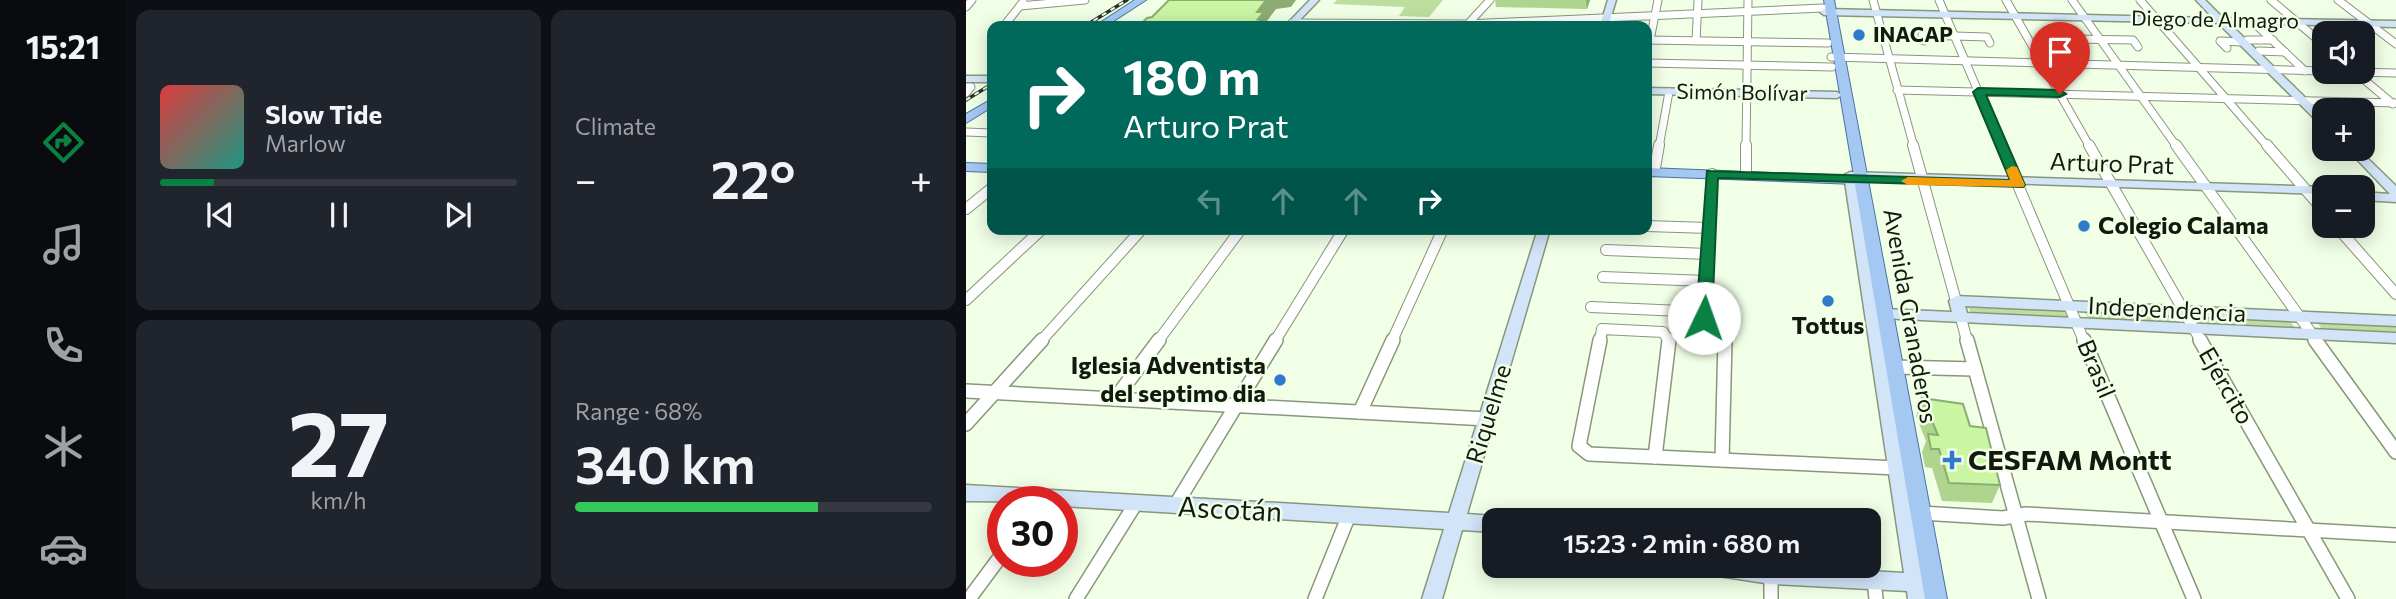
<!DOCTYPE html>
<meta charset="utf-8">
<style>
:root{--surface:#171b24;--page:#20242c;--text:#f1f3f6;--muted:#9ea1a6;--line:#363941;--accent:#0b8043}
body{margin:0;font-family:Commissioner,sans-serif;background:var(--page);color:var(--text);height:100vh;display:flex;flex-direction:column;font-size:26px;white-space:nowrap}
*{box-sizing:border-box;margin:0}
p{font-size:23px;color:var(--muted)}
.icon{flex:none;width:38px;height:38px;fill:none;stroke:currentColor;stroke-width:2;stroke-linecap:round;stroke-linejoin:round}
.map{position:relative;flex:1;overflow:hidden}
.panel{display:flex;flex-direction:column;gap:10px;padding:10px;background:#0d0f14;width:840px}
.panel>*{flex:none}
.top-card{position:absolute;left:21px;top:21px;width:665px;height:214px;border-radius:14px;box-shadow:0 4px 18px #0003;background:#00695c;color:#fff;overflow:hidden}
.fabs{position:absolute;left:1346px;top:21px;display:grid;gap:14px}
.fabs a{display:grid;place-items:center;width:63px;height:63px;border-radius:14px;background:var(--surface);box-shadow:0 4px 18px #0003;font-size:35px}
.speed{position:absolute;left:21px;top:486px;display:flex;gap:14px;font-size:35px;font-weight:700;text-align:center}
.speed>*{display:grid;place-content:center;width:91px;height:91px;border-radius:50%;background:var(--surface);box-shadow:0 4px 18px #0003;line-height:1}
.speed .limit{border:10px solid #d22;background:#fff;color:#111}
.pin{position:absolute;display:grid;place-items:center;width:60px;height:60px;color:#fff;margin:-72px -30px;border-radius:50% 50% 50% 0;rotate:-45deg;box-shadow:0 0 7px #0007}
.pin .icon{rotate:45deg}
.me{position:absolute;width:77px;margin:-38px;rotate:3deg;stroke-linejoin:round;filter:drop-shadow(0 0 5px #0008)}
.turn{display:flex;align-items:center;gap:24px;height:147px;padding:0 21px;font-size:32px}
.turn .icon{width:91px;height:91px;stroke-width:2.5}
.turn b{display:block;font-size:49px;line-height:60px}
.lanes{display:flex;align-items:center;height:66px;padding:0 21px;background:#0003;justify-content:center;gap:35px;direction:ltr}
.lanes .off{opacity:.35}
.big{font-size:52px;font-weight:600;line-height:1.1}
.panel .widget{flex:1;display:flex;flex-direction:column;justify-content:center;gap:10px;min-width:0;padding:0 24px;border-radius:14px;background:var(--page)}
.panel .dial{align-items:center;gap:0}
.dial b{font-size:91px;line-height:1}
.song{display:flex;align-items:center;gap:21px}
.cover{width:84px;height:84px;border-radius:10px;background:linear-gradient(135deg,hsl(0 70% 55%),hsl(170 70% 35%))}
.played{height:7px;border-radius:4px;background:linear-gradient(90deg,var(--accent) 15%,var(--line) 15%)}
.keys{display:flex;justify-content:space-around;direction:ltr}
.heat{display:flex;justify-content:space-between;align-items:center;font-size:38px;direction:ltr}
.charge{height:10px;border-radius:5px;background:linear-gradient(90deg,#34c759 68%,var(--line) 0)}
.panel .tiles{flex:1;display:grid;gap:10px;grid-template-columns:repeat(2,1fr)}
.trip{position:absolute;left:516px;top:508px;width:399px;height:70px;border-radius:14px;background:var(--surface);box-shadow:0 4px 18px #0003;font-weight:600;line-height:70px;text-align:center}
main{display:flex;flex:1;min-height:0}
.dock{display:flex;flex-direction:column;width:126px;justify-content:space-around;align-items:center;background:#090b0e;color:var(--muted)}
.dock .icon{width:49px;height:49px}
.dock .selected{color:var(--accent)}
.dock b{font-size:32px;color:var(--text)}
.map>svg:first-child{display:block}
.green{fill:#bcdf9f}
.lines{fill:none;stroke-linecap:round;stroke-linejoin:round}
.street-far2-casing{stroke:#88977c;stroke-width:9}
.street-far1-casing{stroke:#88977c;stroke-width:12}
.street-casing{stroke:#88977c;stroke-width:16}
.secondary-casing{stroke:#88977c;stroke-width:3}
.primary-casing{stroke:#4b739d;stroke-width:2}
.street-far2{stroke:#fff;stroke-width:7}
.street-far1{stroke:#fff;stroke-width:10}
.street{stroke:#fff;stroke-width:13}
.secondary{fill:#d2e4f8;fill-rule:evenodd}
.primary{fill:#a4c8f2;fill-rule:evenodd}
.rail-casing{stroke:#2c3226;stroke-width:3.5}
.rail{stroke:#f1ffe7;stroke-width:2;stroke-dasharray:5;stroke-linecap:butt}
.wall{fill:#aed48d}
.shaded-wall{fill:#8dac73}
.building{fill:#caf6a4;stroke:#8dac73;stroke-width:2}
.route{fill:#0b8043;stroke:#07532c;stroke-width:2}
.slow{fill:#f59e0b}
.poi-dot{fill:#2f7aca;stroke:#f1ffe7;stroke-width:2.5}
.labels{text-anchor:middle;stroke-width:5;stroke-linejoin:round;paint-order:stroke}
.far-street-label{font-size:21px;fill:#14190f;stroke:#f1ffe7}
.far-poi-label{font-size:21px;font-weight:bold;fill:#14190f;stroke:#f1ffe7;text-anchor:start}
.street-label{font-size:24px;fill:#14190f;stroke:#f1ffe7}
.poi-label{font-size:24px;font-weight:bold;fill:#14190f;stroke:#f1ffe7;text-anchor:start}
.near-poi-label{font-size:28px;font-weight:bold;fill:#14190f;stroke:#f1ffe7;text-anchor:start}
.near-street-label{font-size:28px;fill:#14190f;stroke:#f1ffe7}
</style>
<main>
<nav class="dock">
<b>15:21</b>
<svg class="icon selected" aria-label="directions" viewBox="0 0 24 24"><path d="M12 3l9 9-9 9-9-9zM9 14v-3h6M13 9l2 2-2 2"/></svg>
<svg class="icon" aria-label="music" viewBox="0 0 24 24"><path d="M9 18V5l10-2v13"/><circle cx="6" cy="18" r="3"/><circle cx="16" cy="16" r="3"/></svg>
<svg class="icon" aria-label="phone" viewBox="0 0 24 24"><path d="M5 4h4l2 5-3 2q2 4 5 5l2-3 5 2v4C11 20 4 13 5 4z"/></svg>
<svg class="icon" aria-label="climate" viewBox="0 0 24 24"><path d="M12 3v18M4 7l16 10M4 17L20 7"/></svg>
<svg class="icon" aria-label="car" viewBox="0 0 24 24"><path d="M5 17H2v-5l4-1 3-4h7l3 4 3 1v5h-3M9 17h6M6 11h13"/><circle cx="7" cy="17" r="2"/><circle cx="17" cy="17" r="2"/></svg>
</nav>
<section class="panel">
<div class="tiles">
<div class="widget">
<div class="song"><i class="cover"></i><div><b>Slow Tide</b><p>Marlow</p></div></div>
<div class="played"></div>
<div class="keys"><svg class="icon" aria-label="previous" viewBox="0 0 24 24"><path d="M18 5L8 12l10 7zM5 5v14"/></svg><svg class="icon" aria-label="pause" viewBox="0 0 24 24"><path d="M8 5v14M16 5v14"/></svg><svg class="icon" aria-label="next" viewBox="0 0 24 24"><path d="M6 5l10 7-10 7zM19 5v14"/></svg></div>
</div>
<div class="widget"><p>Climate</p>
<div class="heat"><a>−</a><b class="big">22°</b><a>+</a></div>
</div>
<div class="widget dial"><b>27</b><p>km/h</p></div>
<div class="widget"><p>Range · 68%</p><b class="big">340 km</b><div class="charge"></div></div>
</div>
</section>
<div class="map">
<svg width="1430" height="599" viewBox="0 0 1430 599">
<rect width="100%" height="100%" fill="#f1ffe7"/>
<g class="green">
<polygon points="371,0 477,0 463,17 433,16 439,7 367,4"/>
<polygon points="1002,306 1099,310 1103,319 1005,314"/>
<polygon points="1118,311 1206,315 1210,322 1122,318"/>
<polygon points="1229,315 1323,319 1328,327 1234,323"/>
<polygon points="1350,321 1430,325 1430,332 1356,329"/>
</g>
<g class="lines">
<defs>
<g id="street-far2">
<polyline points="907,0 948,147"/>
<polyline points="973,0 1036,147"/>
<polyline points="1040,0 1124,147"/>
<polyline points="1106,0 1211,147"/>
<polyline points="1174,0 1302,147"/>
<polyline points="1305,0 1358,45"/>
<polyline points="1372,0 1430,44"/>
<polyline points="54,6 119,0"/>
<polyline points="0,7 6,0"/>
<polyline points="1286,21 1339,71"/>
<polyline points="41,22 57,2"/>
<polyline points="326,23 501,24 857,8"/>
<polyline points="500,26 524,0"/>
<polyline points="681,40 862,43"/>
<polyline points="684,40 692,0"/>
<polyline points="1281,40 1307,40"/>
<polyline points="730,41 732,0"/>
<polyline points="958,41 956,35 1021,37 1024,43"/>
<polyline points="1111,46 1106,39 1167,40 1172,47"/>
<polyline points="1261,48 1254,41 1277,42"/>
<polyline points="1293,51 1319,52"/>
<polyline points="865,57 1358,71"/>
<polyline points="681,63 866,67"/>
<polyline points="1388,72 1430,73"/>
<polyline points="1389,72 1427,104"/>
<polyline points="0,87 5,87 0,93"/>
<polyline points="931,90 1430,103"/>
<polyline points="0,132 26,133"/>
<polyline points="693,147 703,92"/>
<polyline points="780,147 782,0"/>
</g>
<g id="street-far1">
<polyline points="947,145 990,301"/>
<polyline points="1035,145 1118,341"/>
<polyline points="1123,145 1235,341"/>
<polyline points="1210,145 1351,341"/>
<polyline points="1301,145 1358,211"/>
<polyline points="689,168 693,145"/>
<polyline points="780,171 780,145"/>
<polyline points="0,209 26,188"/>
<polyline points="681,226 743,228"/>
<polyline points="1370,226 1430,294"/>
<polyline points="640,250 742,254"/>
<polyline points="637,277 740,281"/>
<polyline points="0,300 76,229"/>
<polyline points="625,307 738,312"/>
<polyline points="738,318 746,174"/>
<polyline points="995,318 1001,341"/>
<polyline points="75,341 176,229"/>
<polyline points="192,341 275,229"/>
<polyline points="309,341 378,229"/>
<polyline points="426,341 477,229"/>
<polyline points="634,341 636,329 697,332 703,341"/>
<polyline points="759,341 759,337"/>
</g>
<g id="street">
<polyline points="634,340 613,446 623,454 689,457"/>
<polyline points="1001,340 1073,599"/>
<polyline points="1118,340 1228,599"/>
<polyline points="1234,340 1382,599"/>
<polyline points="1349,340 1430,452"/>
<polyline points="928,367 1009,369"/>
<polyline points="0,391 521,419"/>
<polyline points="149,399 193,340"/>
<polyline points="394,412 427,340"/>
<polyline points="0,424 76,340"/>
<polyline points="689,457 931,468"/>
<polyline points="689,457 703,340"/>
<polyline points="756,460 759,340"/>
<polyline points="209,506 310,340"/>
<polyline points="955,513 1037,518 1060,514 1430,535"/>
<polyline points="805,575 805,599"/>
<polyline points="908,580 910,599"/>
<polyline points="3,599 37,553"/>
<polyline points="110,599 170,503"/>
<polyline points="349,599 383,515"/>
</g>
<g id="secondary">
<polygon points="344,0 353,0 328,26 319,26"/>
<polygon points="642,0 650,0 642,26 634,26"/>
<polygon points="1230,0 1239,0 1257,18 1430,21 1430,27 1263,23 1358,116 1358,125 1354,124 1252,23 858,15 854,12 858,9 1247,18"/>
<rect x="0" y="76" width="26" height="6"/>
<polygon points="681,88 871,92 876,95 871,98 681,94"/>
<polygon points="1381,149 1392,149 1430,186 1430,202 1396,200 1396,192 1424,194"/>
<polygon points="884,172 1361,187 1358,187 1358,194 890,178 913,312 919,309 986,312 983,301 990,296 1430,316 1430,326 999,306 1001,313 1430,333 1430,343 914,318 958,575 963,577 966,583 960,590 962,599 942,599 941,591 805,584 740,574 733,571 731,565 800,565 938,573 878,175"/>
<polygon points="572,229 584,229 501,514 528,516 535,520 528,520 528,532 496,530 476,599 456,599 478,529 96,506 96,502 0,501 0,485 483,513"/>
</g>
<g id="primary">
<polygon points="169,0 180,0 140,26 129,26"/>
<polygon points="858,0 868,0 981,599 959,599 889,184 681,176 681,168 888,176"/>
<polygon points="26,99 26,107 0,123 0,114"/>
<polygon points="0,163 26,164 26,172 0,171"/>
</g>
</defs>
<use href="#street-far2" class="street-far2-casing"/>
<use href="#street-far1" class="street-far1-casing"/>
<use href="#street" class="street-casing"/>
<use href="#secondary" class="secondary-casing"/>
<use href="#primary" class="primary-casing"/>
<use href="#street-far2" class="street-far2"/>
<use href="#street-far1" class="street-far1"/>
<use href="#street" class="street"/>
<use href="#secondary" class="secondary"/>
<use href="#primary" class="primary"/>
<defs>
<g id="rail">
<polyline points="119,26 161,0"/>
<polyline points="0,100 26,84"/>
</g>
</defs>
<use href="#rail" class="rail-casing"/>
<use href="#rail" class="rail"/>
</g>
<g class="wall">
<polygon points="529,0 624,0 621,9 530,7"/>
<polygon points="956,398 1004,426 1034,485 1026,503 976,501 966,468 959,467 956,452 960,441 950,416"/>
</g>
<g class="shaded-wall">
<polygon points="300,0 330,0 325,7 310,9 301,21 303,26 288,26 291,12"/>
<polygon points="620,0 624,0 621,9"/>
</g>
<g class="building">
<polygon points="203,0 300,0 291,12 298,12 292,19 296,18 288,26 173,26 181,18 186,17"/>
<polygon points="956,398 997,404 1004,426 1020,428 1034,485 983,483 973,449 965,449 962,434 972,435"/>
</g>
<polygon class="route" points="1012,88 1094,90 1100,94 1094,97 1020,95 1059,185 1057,187 752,178 746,318 738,324 732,322 730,318 741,171 1044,180 1007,92"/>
<polygon class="slow" points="1046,166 1051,167 1059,185 1057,187 942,185 935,181 942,177 1044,180 1040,170"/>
<g class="poi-dot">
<circle cx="893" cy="35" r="7"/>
<circle cx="1118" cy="226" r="7"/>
<circle cx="862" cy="301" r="7"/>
<circle cx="314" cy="380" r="7"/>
<path d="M982.5 449.5h7v7h7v7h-7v7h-7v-7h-7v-7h7z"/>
</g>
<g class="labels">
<g class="far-street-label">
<text transform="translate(1249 20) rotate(1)" y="7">Diego de Almagro</text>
<text transform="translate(776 93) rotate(1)" y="7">Simón Bolívar</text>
</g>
<g class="far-poi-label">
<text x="907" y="42">INACAP</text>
</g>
<g class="street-label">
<text transform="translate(1146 164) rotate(2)" y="8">Arturo Prat</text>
<text transform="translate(1201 310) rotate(3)" y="8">Independencia</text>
<text transform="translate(944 316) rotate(80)" y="8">Avenida Granaderos</text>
<text transform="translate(1130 369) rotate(67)" y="8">Brasil</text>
<text transform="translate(1260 386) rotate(60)" y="8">Ejército</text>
<text transform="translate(523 414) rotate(-73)" y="8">Riquelme</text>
</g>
<g class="poi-label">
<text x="1132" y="234">Colegio Calama</text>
<text x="862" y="334" text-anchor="middle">Tottus</text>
<text x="300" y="374" text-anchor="end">Iglesia Adventista<tspan x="300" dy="28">del septimo dia</tspan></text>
</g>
<g class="near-poi-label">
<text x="1002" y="470">CESFAM Montt</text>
</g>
<g class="near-street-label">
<text transform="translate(264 509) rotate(3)" y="10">Ascotán</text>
</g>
</g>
</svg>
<div class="fabs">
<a><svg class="icon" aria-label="sound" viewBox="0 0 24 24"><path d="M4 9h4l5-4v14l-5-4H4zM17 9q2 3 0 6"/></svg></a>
<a>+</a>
<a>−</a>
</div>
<div class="speed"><div class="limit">30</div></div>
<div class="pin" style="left:1094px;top:94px;background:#d93025"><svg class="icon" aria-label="arrive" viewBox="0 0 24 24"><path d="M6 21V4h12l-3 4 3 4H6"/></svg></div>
<svg class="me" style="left:738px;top:318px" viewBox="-20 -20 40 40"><circle r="19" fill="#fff"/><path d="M0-13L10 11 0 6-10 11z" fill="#0b8043"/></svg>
<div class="trip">15:23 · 2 min · 680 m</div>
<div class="top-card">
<div class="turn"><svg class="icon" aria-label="right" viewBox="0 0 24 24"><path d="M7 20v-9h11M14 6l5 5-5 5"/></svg><div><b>180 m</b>Arturo Prat</div></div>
<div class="lanes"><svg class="icon off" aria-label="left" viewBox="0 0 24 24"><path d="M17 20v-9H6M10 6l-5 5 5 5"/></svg><svg class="icon off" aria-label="ahead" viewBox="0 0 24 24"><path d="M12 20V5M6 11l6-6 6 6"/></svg><svg class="icon off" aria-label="ahead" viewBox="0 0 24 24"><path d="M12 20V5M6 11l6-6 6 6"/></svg><svg class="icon" aria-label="right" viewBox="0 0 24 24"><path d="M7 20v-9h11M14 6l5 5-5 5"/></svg></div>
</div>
</div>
</main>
